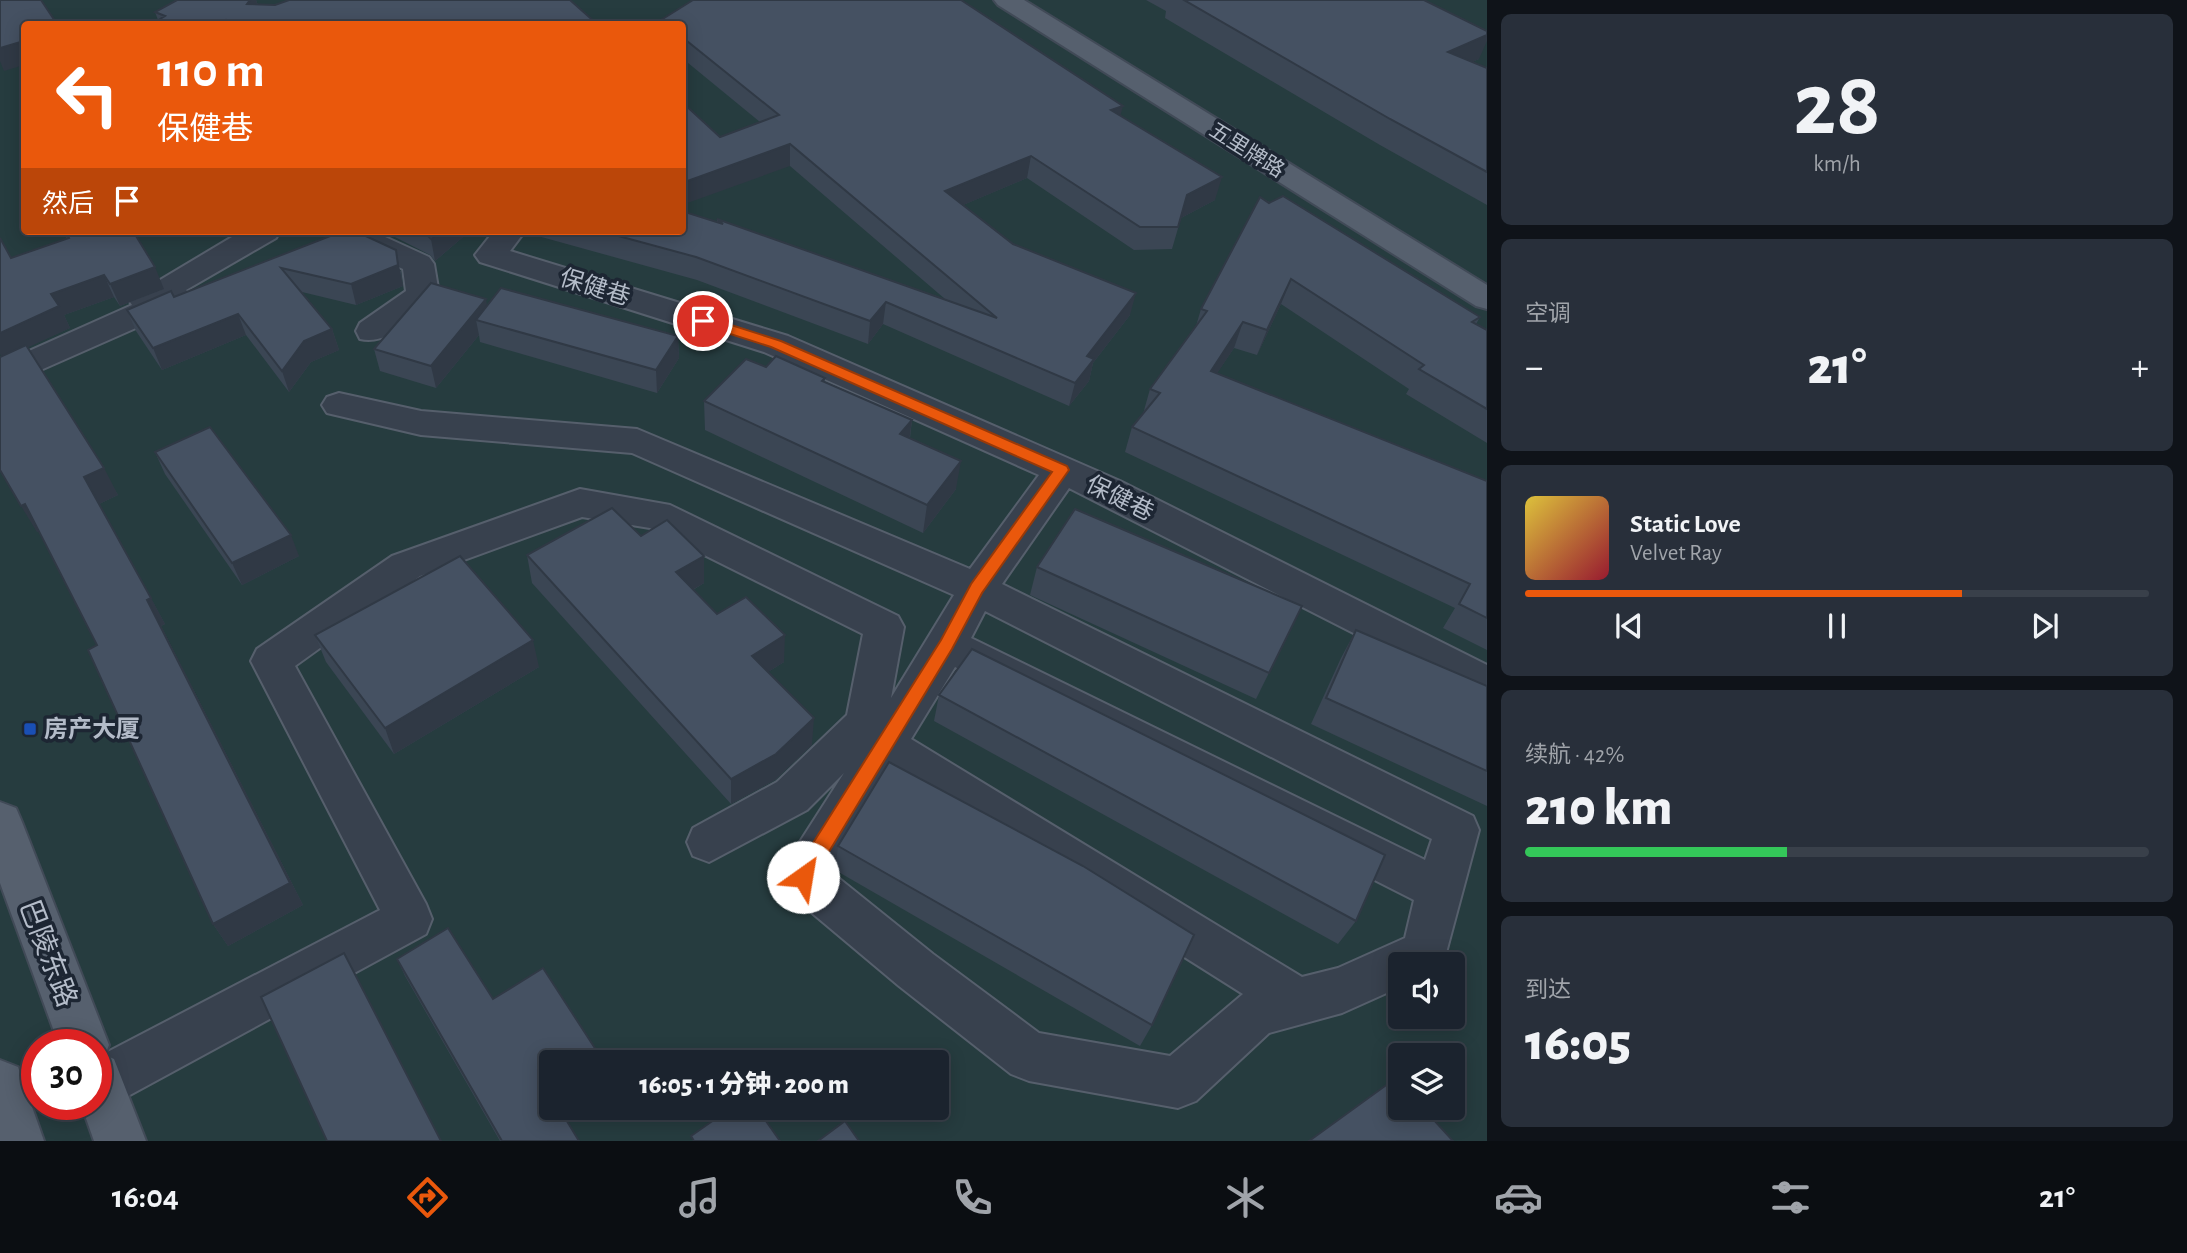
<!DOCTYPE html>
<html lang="zh">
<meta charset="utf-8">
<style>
:root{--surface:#1b232e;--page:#282f3a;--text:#f1f3f6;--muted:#a0a4aa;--line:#39404a;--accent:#ea580c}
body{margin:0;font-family:"Alegreya Sans","Noto Sans SC",sans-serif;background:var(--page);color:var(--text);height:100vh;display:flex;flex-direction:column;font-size:26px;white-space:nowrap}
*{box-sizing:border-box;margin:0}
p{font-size:23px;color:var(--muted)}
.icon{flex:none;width:38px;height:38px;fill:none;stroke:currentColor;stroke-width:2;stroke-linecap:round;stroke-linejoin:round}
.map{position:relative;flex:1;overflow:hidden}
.panel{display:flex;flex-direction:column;gap:14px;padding:14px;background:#0f1319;width:700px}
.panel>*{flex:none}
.guide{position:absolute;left:21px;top:21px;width:665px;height:214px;border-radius:7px;box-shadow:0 4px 18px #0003,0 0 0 2px var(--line);background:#ea580c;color:#fff;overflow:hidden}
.buttons{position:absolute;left:1388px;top:952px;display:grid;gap:14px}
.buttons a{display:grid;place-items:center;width:77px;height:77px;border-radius:7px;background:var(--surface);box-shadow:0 4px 18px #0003,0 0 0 2px var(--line);font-size:35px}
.speed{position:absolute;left:21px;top:1029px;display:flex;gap:14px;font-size:35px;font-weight:700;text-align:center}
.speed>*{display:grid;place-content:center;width:91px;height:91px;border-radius:50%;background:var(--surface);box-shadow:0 4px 18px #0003,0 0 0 2px var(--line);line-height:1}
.speed .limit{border:10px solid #d22;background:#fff;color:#111}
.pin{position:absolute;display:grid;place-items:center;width:60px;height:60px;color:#fff;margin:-30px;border:4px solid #fff;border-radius:50%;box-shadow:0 2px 7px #0007}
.me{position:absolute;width:77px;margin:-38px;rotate:32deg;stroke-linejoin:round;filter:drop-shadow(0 0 5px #0008)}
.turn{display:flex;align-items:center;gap:24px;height:147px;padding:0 21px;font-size:32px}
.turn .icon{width:91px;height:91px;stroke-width:2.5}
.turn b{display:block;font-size:49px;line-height:60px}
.then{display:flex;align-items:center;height:66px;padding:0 21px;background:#0003;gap:14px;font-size:26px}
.big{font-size:52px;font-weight:800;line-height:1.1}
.panel .widget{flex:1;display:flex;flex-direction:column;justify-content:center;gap:10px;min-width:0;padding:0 24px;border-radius:10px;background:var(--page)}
.panel .dial{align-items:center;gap:0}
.dial b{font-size:91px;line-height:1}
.song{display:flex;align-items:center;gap:21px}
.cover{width:84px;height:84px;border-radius:10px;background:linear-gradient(135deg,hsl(50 70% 55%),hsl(350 70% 35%))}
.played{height:7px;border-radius:4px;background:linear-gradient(90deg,var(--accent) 70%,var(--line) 70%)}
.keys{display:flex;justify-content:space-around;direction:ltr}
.heat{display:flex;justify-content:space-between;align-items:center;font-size:38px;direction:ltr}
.charge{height:10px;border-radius:5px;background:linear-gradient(90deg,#34c759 42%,var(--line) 0)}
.trip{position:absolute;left:539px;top:1050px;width:410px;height:70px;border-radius:7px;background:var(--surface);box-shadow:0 4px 18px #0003,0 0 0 2px var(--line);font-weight:800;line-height:70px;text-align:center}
.menu{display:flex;height:112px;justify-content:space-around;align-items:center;background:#0b0e12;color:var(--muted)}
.menu .icon{width:49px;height:49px}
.menu .selected{color:var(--accent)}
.menu b{font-size:32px;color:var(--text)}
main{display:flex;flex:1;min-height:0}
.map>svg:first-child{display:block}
.green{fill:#263c3f;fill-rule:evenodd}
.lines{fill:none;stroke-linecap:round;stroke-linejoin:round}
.minor-casing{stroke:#565f6c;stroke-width:4}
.major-casing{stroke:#414a57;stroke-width:4}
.minor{fill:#38414e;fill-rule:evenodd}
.major{fill:#56606e;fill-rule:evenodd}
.wall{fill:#3b4654}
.shaded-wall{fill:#303945}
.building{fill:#455162;stroke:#303945;stroke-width:2}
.route{fill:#ea580c;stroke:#983908;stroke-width:2}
.transit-dot{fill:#1a4fb4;stroke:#1d2633;stroke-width:2.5}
.labels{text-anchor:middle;stroke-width:7;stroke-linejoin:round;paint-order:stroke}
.far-street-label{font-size:21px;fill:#b4bcc9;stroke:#1d2633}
.street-label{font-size:24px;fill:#b4bcc9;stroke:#1d2633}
.poi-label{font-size:24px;font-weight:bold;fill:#b4bcc9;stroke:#1d2633;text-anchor:start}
.near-street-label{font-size:28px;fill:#b4bcc9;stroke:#1d2633}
</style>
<main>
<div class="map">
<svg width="1487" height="1141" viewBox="0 0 1487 1141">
<rect width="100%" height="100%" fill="#242f3e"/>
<path class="green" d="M0,0h1487v1141h-1487zM24,24h658v207h-658zM1400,964h52v53h-52zM37,1045h59v59h-59zM1400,1055h52v53h-52zM551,1062h385v46h-385z"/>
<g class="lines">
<defs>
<g id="minor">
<polygon points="242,231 280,231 276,238 186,290 193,298 188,305 0,388 0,364 132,305 130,302 135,295"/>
<path d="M335,231h37l57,26 5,7 5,30 -5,7c-21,16 -46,45 -74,38l-4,-8 4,-8 46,-32 -3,-22 -53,-25 -13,-2 -4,-7z"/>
<path d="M494,231h31l-15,20 278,85 332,145 367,184v36l-418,-213 -67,96 471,232 6,14 -36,134h-43v23l-58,26 -73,20 -73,68 -18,7 -149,-27 -18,-7 -112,-88 -112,-94 -7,-15 7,-15 57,-89 -37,37 -98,52 -16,-6 -6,-14 6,-14 84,-46 70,-67 16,-81 -213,-106 -68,-11 -162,59 -125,90 131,238 6,15 -6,15 -309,168 -18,7 -12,-5h9v-46l284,-148 -129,-249 6,-12 135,-93 188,-67 90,16 228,111 6,11 -13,71 63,-103 -322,-142 -211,-18 -94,-22 -5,-8 5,-8 12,-4 82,18 216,18 333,140 69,-94 -275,-123 -284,-90 -5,-7zM985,611l447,228 -7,21 -454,-222zM955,667l459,233 -9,38 -67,30 -36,9 -391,-238zM891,772l352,222 -73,62 -131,-23 -106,-79 -102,-82z"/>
</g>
<g id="major">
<polygon points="994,0 1024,0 1487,285 1487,309 1476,306 998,5"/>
<polygon points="0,802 16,808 22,822 109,1045 105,1055 114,1059 146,1141 94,1141 81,1104 96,1104 96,1045 59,1045 0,883"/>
<polygon points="0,1060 18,1067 44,1141 0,1141"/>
</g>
</defs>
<use href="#minor" class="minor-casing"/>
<use href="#major" class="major-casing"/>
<use href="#minor" class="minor"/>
<use href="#major" class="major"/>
</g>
<g class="wall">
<polygon points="174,0 256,0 258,5 597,24 152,24 158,20 155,12 176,1"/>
<polygon points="1146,0 1424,0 1479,59 1472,62 1487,68 1487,205 1380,145 1165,18 1166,11"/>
<polygon points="661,20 1120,116 1215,200 1181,218 1172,249 1134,250 1027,178 963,205 1013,244 1130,315 1093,363 1089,381 1069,406 883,324 868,344 697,280 527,233 526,231 682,231 717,222 717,219 945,299 790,166 720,137 760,122 682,58 682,24 661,24"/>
<polygon points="1260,197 1480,317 1476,324 1487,330 1487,443 1406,394 1409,389 1281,304 1257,355 1234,348 1217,373 1487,481 1487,650 1443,628 1455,608 1125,452 1132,427 1143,414 1150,389 1196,326 1201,309"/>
<polygon points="63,231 133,231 164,289 120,306 114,297 64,315 70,328 27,347 118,495 99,504 165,624 161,626 303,905 228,946 213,924 97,645 39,531 37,532 1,356 11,258 67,239"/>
<polygon points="343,231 401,271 403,286 356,305 302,292 332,329 339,350 311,362 289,392 246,335 162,370 136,331 127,310 174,297"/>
<polygon points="379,231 470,231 435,261 430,255 393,236"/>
<polygon points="488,305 678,336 679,358 657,393 480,342 479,335 436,388 380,371 374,349"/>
<polygon points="766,367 825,378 825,382 912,420 910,438 956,489 923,533 705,430 704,401"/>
<polygon points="155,452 299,556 242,585 165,474"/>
<polygon points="641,536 704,583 693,590 717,614 784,662 768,672 812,745 775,780 731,804 532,583 527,555"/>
<polygon points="1037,567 1302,606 1256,699 1030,595"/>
<polygon points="1356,630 1487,686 1487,806 1311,724 1341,658"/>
<polygon points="315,635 539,667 394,754 326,662"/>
<polygon points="939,695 1356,921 1338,944 934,721"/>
<polygon points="838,846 1152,1025 1140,1046 835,870"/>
<polygon points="397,959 493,999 600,1056 601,1062 551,1062 551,1108 579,1141 500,1141 405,976"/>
</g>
<g class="shaded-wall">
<polygon points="250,0 256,0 261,14 247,4"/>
<polygon points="226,20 227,24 219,24"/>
<polygon points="1487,35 1487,41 1479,59 1437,78 1448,52"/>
<polygon points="24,41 24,65 4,71 0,61 0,48"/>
<polygon points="1123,106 1117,128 1111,110"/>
<polygon points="790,144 790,166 682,205 682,183"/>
<polygon points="1031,156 1027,178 942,214 945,191"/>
<polygon points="1222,177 1215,200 1181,218 1187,195"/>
<polygon points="440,231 470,231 435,261 431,239"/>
<polygon points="396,250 403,286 356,305 351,284"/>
<polygon points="155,267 164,289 120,306 110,284"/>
<polygon points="104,275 114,297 64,315 70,328 3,359 0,354 0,333 51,294"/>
<polygon points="1291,279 1281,304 1257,355 1267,330"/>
<polygon points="1136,293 1130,315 1093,363 1089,381 1069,406 1075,383 1087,356"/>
<polygon points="486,299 490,321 476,320 479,335 436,388 431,366"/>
<polygon points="886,302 883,324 868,344 870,321"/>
<polygon points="238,314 246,335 162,370 153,348"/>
<polygon points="1243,322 1234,348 1202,396 1211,371"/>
<polygon points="332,329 339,350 311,362 289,392 282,371 304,341"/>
<polygon points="678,336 679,358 657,393 656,370"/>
<polygon points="912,420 908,449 900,434"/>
<polygon points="961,461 956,489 923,533 927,505"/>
<polygon points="104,468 118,495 99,504 84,477"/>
<polygon points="25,504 41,531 37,532 21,506"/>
<polygon points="291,535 299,556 242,585 232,563"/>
<polygon points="704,556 704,583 677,599 676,572"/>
<polygon points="151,598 165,624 161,626 303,905 228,946 213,924 147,600"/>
<polygon points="785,635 784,662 752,682 752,656"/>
<polygon points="533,640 539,667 394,754 385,728"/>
<polygon points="814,718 812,745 775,780 731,804 731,779"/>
<polygon points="600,1056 601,1062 591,1062"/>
</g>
<g class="building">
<polygon points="0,0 41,0 57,24 24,24 24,41 0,48"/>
<polygon points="177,0 250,0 247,4 275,5 289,0 570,0 597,24 232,24 226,20 219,24 152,24 165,16 155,12"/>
<polygon points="693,0 961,0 1123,106 1111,110 1222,177 1187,195 1178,227 1140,227 1031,156 945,191 1013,244 1136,293 1087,356 1094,359 1075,383 886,302 870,321 696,257 600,231 682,231 682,211 723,224 717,219 997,318 790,144 682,183 682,102 720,137 779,115 682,37 682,24 667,24 661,20"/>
<polygon points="1184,0 1424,0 1487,31 1487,35 1448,52 1487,68 1487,172 1390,119"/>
<polygon points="1283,196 1480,317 1472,322 1487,330 1487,409 1419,369 1424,365 1291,279 1267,330 1243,322 1211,371 1487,481 1487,618 1459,604 1470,584 1132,427 1160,393 1150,389 1207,311 1201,309 1260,197 1269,203"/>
<polygon points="65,231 133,231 155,267 110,284 104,275 51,294 59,306 0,333 0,238 11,258 69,238"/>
<polygon points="343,231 355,231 396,250 398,265 351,284 281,268 332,329 304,341 282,371 238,314 153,348 127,310 171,291 174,297"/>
<polygon points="423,231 440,231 431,239"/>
<polygon points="431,283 486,299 431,366 374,349"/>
<polygon points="501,288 678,336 656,370 476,320"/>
<polygon points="26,345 104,468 84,477 151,598 147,600 290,883 213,924 88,650 97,645 25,504 21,506 0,470 0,357"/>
<polygon points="776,356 825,378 822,381 912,420 900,434 961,461 927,505 704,401 746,359 766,367"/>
<polygon points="210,427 291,535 232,563 155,452"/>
<polygon points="612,508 641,536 667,520 704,556 676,572 717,614 746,597 785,635 752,656 814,718 776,754 731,779 527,555"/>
<polygon points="1075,509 1302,606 1269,673 1037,567"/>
<polygon points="460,556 533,640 385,728 315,635"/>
<polygon points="1356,630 1487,686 1487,771 1326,698"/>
<polygon points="972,649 1385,855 1356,921 939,695"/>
<polygon points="889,762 1083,866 1194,935 1152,1025 838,846"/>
<polygon points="448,928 493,999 543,968 600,1056 591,1062 551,1062 551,1089 549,1091 551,1095 551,1108 559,1108 579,1141 502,1141 397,959"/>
<polygon points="344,953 441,1141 327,1141 261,997"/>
<polygon points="1396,1078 1400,1082 1400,1108 1423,1108 1453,1141 1309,1141"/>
<polygon points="731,1108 757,1108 780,1141 694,1141 691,1136"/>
<polygon points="845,1121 859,1141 818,1141"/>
</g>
<polygon class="route" points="703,316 781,341 1067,466 1069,470 982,593 952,649 810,883 803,885 796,883 793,877 796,870 941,640 971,584 1052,472 771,347 699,324 699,318"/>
<rect class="transit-dot" x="23" y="722" width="14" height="14" rx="3.5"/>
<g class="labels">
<g class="far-street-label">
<text transform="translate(1247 150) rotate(32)" y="7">五里牌路</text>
</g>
<g class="street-label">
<text transform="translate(595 287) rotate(17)" y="8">保健巷</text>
<text transform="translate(1120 498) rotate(26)" y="8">保健巷</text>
</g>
<g class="poi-label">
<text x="44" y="737">房产大厦</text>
</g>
<g class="near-street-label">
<text transform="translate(49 953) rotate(69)" y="10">巴陵东路</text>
</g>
</g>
</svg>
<div class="buttons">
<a><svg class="icon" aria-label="sound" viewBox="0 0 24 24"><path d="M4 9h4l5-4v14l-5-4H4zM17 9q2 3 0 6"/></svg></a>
<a><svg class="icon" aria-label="layers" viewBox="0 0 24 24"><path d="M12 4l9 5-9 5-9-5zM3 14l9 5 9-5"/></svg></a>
</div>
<div class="speed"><div class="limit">30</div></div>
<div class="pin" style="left:703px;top:321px;background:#d93025"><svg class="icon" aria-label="arrive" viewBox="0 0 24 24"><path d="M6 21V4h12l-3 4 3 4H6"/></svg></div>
<svg class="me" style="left:803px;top:877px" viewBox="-20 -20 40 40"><circle r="19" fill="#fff"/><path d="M0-13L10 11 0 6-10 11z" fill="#ea580c"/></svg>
<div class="trip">16:05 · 1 分钟 · 200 m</div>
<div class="guide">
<div class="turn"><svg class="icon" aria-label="left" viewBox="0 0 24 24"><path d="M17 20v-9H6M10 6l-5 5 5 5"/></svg><div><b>110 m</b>保健巷</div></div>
<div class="then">然后<svg class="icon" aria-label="arrive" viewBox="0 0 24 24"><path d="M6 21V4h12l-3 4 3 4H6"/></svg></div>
</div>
</div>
<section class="panel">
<div class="widget dial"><b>28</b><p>km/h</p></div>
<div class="widget"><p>空调</p>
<div class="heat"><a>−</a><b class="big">21°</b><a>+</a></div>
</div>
<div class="widget">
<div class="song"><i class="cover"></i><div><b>Static Love</b><p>Velvet Ray</p></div></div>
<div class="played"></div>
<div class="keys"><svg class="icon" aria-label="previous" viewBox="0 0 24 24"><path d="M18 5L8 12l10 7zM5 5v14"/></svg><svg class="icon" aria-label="pause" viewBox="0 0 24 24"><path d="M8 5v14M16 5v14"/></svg><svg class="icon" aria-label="next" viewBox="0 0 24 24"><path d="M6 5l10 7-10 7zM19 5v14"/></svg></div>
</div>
<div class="widget"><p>续航 · 42%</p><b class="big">210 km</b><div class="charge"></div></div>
<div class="widget"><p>到达</p><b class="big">16:05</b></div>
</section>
</main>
<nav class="menu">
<b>16:04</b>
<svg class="icon selected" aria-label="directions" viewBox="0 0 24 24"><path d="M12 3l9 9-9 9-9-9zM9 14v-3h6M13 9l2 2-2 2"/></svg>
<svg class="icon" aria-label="music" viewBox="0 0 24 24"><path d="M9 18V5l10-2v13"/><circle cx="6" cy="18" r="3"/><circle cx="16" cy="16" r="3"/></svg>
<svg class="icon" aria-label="phone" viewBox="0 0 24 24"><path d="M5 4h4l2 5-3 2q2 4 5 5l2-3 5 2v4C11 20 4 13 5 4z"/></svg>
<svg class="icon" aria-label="climate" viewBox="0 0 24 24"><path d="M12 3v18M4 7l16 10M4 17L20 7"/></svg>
<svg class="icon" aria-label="car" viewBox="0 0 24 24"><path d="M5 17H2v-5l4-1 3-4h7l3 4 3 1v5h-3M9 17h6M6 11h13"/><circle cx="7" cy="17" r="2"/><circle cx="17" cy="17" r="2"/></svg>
<svg class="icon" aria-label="filters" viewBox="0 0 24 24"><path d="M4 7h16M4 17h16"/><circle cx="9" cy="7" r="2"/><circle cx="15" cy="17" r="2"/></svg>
<b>21°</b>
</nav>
